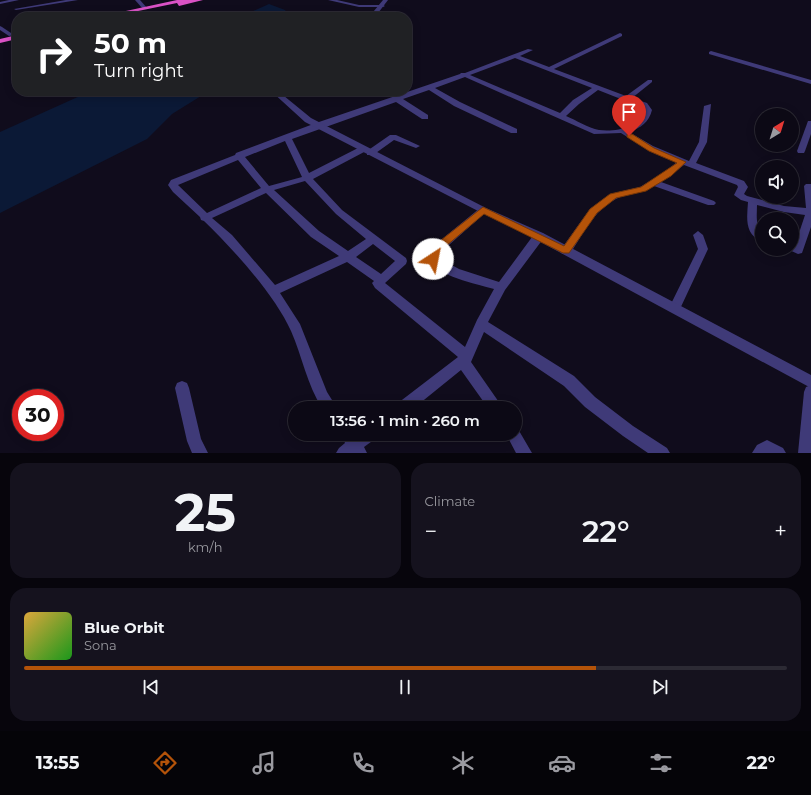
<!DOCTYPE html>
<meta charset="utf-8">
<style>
:root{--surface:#0c0915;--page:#15121e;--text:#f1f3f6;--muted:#9a9aa0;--line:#2c2a34;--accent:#b45309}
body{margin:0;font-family:Montserrat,sans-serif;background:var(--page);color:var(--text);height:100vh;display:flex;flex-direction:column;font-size:15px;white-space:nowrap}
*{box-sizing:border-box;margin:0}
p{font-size:13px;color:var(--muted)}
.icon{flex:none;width:22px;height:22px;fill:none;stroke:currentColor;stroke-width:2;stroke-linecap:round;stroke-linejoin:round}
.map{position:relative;height:453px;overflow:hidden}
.panel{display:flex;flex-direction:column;gap:10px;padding:10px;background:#07050c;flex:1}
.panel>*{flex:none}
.guide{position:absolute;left:12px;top:12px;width:400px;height:84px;border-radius:16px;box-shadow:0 2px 10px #0003,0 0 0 1px var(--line);background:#202124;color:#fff;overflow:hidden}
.needle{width:26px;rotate:38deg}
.tools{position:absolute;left:755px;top:108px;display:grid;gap:8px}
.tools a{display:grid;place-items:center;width:44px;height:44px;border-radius:50%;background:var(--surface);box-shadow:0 2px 10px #0003,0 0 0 1px var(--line);font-size:20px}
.speed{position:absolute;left:12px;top:389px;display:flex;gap:8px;font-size:20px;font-weight:700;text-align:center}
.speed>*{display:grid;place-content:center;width:52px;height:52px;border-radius:50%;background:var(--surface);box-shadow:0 2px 10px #0003,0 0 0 1px var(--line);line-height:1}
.speed .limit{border:6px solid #d22;background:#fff;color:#111}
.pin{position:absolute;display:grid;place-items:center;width:34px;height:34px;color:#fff;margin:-41px -17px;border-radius:50% 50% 50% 0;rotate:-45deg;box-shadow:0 0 4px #0007}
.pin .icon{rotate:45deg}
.me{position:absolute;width:44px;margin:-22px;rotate:34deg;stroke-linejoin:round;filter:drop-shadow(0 0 3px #0008)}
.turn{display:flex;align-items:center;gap:14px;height:84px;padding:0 16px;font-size:18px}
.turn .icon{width:52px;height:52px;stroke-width:2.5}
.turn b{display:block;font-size:28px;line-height:34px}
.big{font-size:30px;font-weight:600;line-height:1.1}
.panel .widget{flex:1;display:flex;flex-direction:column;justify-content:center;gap:6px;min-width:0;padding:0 14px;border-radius:16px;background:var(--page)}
.panel .dial{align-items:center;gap:0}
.dial b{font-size:52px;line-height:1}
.song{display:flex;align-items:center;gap:12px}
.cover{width:48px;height:48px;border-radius:6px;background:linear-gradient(135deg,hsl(40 70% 55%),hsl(120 70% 35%))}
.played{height:4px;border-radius:2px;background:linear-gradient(90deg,var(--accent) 75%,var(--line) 75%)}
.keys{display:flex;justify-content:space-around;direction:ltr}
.heat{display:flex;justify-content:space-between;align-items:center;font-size:22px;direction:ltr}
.panel .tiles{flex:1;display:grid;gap:10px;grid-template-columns:1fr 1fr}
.widget:last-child{grid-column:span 2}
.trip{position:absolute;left:288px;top:401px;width:234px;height:40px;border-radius:20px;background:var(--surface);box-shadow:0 2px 10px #0003,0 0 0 1px var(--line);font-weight:600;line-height:40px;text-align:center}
.tab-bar{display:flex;height:64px;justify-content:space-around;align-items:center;background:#050408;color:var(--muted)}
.tab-bar .icon{width:28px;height:28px}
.tab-bar .current{color:var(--accent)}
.tab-bar b{font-size:18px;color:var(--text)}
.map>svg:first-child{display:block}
.water{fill:#0b1936}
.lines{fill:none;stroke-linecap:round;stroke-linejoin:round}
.minor{fill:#3f3a78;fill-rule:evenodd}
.tertiary{fill:#3f3a78;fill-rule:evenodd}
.trunk{fill:#da52c6;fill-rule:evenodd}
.route{fill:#b45309;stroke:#753606}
</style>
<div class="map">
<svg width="811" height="453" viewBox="0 0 811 453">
<rect width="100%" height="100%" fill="#100c1c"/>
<g class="water">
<polygon points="269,4 285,10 288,15 311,17 240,17"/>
<polygon points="91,91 209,91 172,114 147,139 0,213 0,132"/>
</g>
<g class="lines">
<g class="minor">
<polygon points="9,0 19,0 0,4 0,2"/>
<polygon points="66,0 78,0 16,10 14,9"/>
<polygon points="135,0 140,0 147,8 143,9"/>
<polygon points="328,0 337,0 359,5 383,5 385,6 383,7 359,7"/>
<polygon points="0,26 2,27 14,35 9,36 0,30"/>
<path d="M620,33l2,1v2l-68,33 72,27 22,-16h4v2l-20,16 15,5 5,7c-3,12 -11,18 -23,22l24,14 36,15 10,-19 5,-36 7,-2 -4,38 -11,21 48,18 4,6 -4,7 3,2 37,10 22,2 -2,-22 2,-2h5v43l-9,26 -4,1 -11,-5h5v-5l3,1 10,-30 -21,-3 -27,-7c0,9 -2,20 5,27v9c-18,-6 -15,-24 -14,-39l-7,-2 -7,-5 4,-8 -1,-2 -53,-20 -23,17 53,19 2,2 -2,2h-6l-54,-19c-12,8 -26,6 -38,13 -22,11 -33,35 -46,55h-8l-1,-3 1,-3 28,-39 20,-15 30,-7 25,-15 12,-10 -29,-12 -27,-17 -27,1 -129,-57 -30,11 25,14 57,27v4h-6l-57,-27 -25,-16 -26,9 25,16v4h-6l-26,-17 -104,37 17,34 51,-26h6v4l-53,28 29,31 64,48 1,3 -1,3 -21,19 80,64 12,-27 17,-31c-18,-5 -57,-13 -66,-30l3,-11 49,-40h6l2,2 -2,2 -46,41 -1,5 20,11 40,13 36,-49h8l1,3 -1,3 -38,51 -17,32 86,54 21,21 38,29 34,22 3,5h-22l-25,-17 -38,-29 -21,-21 -80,-54 -13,30 32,46h-15l-27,-38 -47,38h-18l2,-5 60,-46 -83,-69 -3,-5 2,-2 -27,-19 -67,31 20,31 27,68 10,16h-15c-15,-23 -20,-52 -31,-77 -16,-36 -58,-82 -87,-110l-3,-1 -1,-3 -27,-25 -5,-7 3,-5 64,-25 1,-2 80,-30 144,-49 1,-1h4l63,-24 5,1 -13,6 29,11zM515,58l77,30 -19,12 -13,13 -90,-38zM598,90l43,17 3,3c-4,18 -29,22 -45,20 -11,-2 -23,-10 -33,-14l13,-12zM285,141l17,36 -33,9 -24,-29zM238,160l23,28 -54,25 -29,-28zM305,181l31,33 30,25 -18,12 -29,-20 -45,-41zM266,193l45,44 28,19 -64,29 -43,-50 -20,-17zM373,244l22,17 -14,13 -25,-17z"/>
<polygon points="711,51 811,80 811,84 709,54 709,52"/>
<polygon points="808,121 811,121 811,134 805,151 804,153 798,153 797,151"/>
<polygon points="390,135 396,135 420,146 416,148 394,140 373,155 367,155 367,151"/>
<polygon points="698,231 703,235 708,249 679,311 675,313 671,311 669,308 698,249 693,235"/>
<polygon points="182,381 187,383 189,388 201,439 208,453 192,453 187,441 175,388 177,383"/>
<polygon points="811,385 811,453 798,453 804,392 806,387"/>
<polygon points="515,427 518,429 532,453 516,453 506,434 515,434"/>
<polygon points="341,434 377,434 375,439 364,447 367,453 336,453 339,448 345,443"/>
<polygon points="767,440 783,448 786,453 752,453 757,445"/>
</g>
<g class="tertiary">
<polygon points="383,0 388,0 375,17 369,17"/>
<polygon points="271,91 278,91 311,118 486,208 543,233 811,375 811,388 535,239 480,212 305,122"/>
</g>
<g class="trunk">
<polygon points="177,0 203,0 179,6 177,3 109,17 98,17"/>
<polygon points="17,35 17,39 0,43 0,39"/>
</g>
</g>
<polygon class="route" points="627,134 632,134 654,148 686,162 671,176 646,191 616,198 597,213 569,253 563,253 484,214 439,252 436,261 430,261 428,259 431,248 483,207 564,246 590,209 610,194 641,187 677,163 649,151 627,137"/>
</svg>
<div class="tools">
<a><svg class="needle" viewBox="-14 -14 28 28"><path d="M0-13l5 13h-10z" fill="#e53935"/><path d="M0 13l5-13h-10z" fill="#9a9aa0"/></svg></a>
<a><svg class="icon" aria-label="sound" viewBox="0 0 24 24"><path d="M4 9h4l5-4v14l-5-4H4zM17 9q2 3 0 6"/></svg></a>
<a><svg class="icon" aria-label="search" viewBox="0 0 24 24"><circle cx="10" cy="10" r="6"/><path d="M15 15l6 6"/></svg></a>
</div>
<div class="speed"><div class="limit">30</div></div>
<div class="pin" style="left:629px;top:136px;background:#d93025"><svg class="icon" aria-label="arrive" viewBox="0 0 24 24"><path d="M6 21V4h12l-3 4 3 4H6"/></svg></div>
<svg class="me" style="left:433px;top:259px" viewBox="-20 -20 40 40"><circle r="19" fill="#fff"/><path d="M0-13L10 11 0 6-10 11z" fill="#b45309"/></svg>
<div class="trip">13:56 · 1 min · 260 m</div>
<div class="guide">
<div class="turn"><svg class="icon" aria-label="right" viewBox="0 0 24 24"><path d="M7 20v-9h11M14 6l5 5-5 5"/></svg><div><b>50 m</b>Turn right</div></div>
</div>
</div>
<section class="panel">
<div class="tiles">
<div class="widget dial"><b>25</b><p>km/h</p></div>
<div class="widget"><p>Climate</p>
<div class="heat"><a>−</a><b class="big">22°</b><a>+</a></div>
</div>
<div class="widget">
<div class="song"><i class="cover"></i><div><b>Blue Orbit</b><p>Sona</p></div></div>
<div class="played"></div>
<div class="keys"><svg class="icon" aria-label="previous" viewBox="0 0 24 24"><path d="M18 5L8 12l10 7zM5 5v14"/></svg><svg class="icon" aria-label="pause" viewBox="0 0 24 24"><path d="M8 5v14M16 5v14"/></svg><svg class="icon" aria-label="next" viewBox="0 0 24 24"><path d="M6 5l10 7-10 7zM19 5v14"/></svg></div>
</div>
</div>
</section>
<nav class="tab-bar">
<b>13:55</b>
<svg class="icon current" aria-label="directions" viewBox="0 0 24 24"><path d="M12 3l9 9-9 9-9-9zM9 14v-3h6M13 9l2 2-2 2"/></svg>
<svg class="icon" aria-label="music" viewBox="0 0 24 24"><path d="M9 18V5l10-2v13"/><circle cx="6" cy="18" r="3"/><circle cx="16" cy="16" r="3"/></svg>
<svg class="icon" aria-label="phone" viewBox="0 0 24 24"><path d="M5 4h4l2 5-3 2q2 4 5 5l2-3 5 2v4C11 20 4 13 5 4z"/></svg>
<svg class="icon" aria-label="climate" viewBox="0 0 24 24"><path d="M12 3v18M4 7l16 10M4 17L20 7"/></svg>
<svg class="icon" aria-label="car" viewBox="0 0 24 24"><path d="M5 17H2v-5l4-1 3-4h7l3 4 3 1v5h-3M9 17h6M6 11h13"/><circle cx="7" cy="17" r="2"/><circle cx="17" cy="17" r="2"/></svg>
<svg class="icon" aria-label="filters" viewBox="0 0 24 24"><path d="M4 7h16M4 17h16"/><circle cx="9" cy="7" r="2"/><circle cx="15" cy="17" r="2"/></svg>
<b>22°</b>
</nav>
